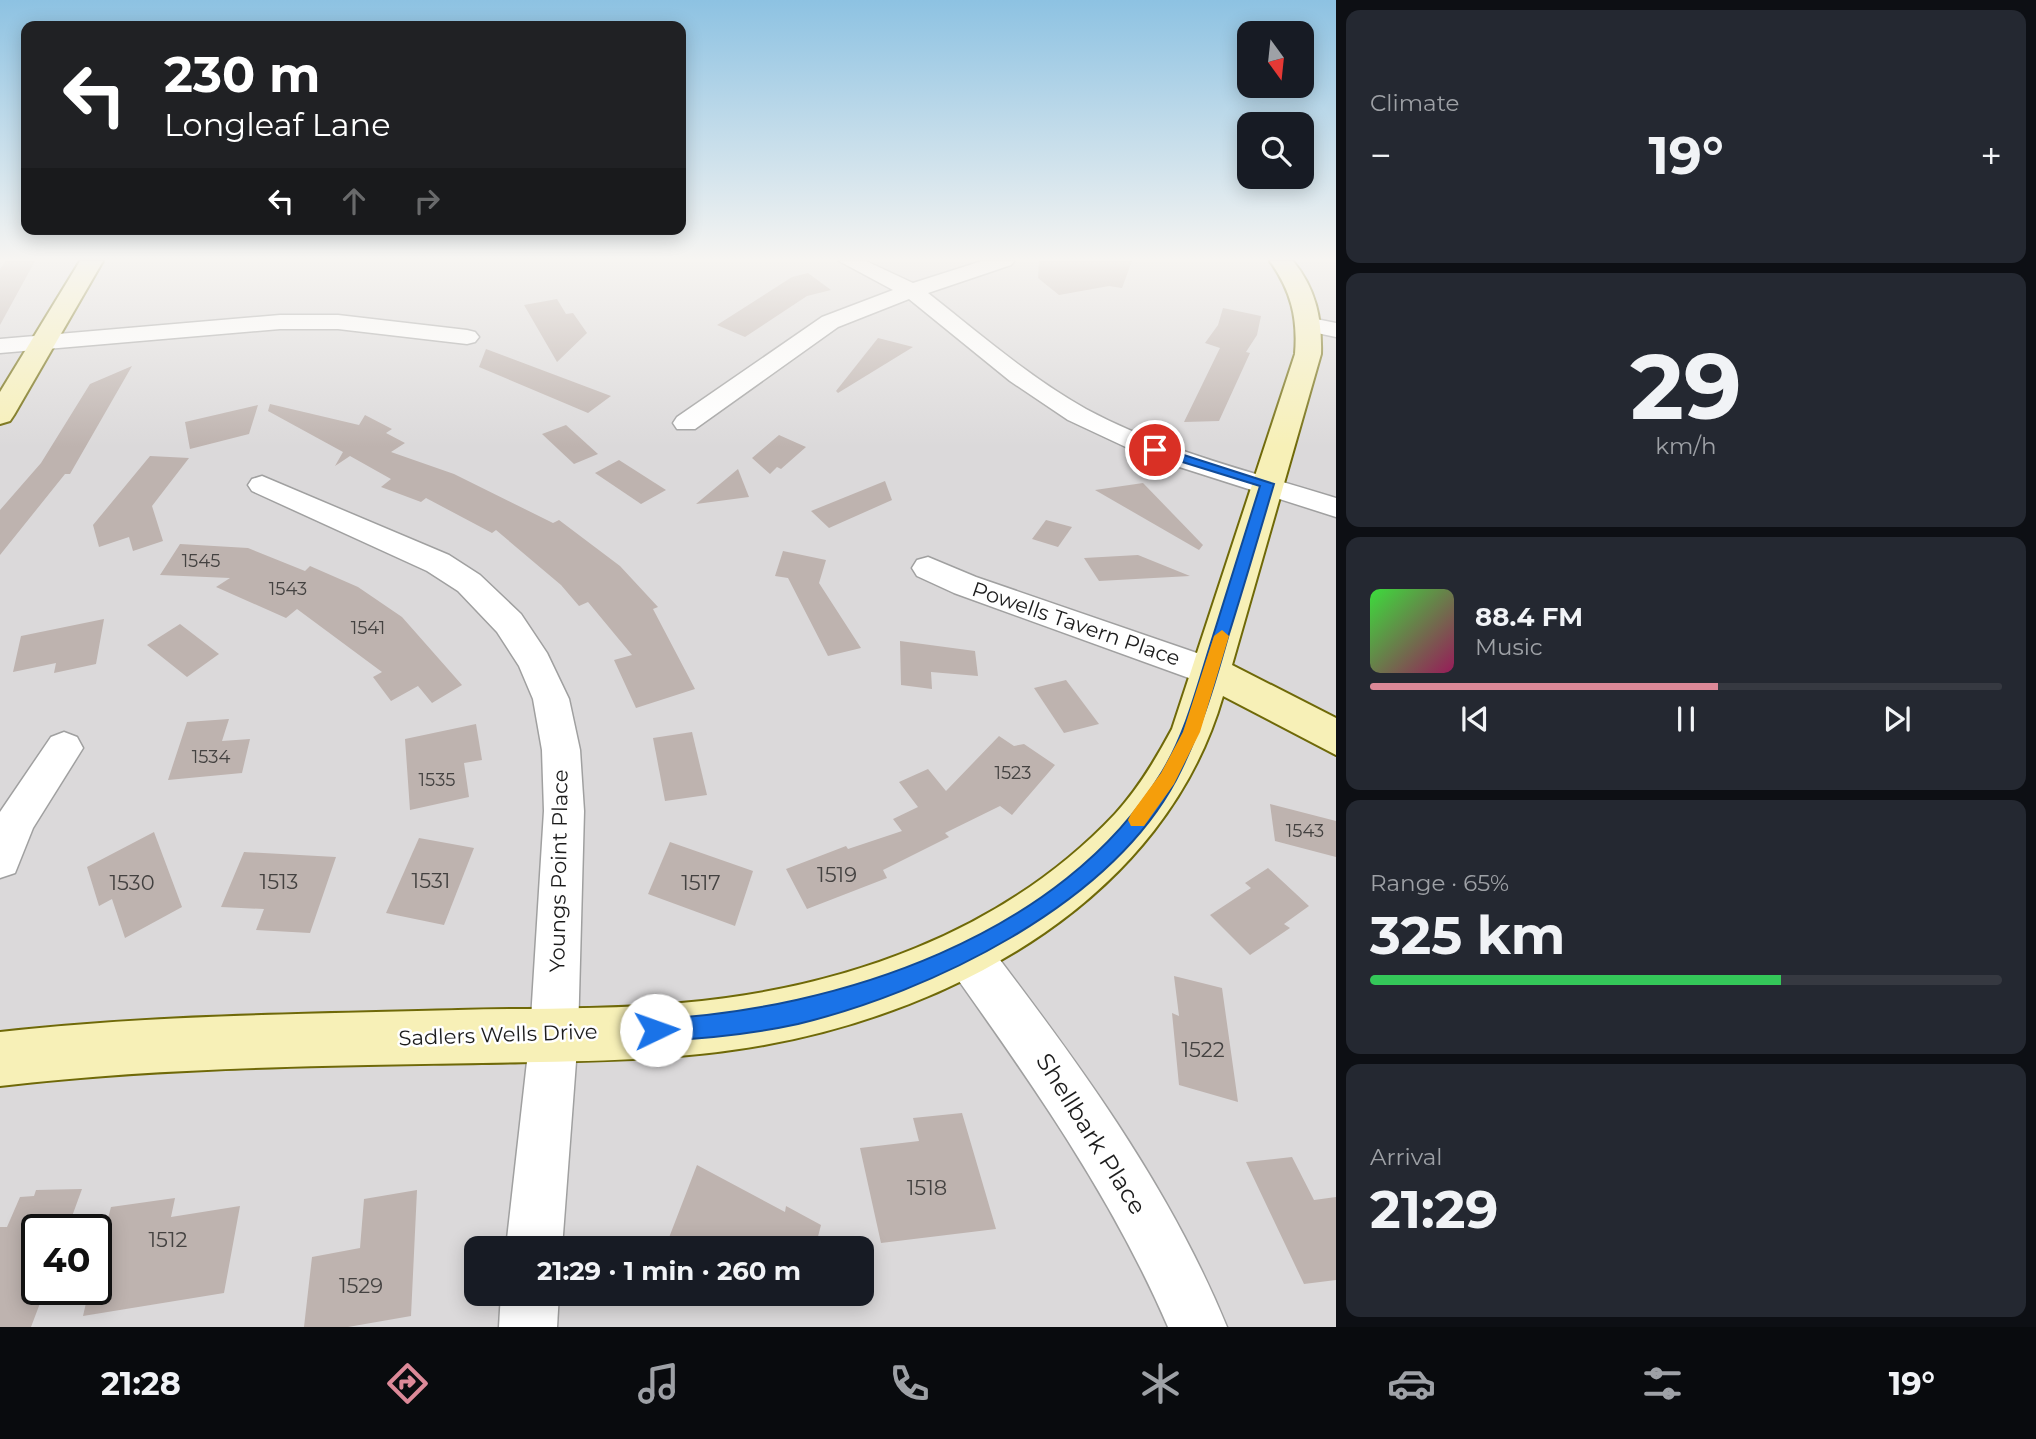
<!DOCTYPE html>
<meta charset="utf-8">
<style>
:root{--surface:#171b24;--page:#242831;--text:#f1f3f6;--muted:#9ea1a6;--line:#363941;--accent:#dc8998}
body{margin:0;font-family:Montserrat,sans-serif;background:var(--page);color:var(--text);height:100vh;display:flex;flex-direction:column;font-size:26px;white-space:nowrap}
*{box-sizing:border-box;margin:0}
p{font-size:23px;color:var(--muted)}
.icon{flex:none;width:38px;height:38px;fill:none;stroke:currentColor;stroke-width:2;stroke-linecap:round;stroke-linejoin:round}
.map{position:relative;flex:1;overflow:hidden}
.drawer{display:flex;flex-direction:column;gap:10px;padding:10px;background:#0d0f14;width:700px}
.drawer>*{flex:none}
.guide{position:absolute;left:21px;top:21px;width:665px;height:214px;border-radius:14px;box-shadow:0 4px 18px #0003;background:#202124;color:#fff;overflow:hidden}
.needle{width:46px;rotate:165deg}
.tools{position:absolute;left:1237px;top:21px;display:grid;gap:14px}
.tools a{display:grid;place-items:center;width:77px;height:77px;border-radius:14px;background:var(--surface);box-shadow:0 4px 18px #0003;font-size:35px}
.speed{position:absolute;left:21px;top:1214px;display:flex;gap:14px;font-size:35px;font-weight:700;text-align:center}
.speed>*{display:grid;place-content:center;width:91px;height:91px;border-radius:50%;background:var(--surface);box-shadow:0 4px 18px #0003;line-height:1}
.speed .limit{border:4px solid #111;border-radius:10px;background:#fff;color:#111}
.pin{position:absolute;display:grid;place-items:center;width:60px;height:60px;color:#fff;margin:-30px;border:4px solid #fff;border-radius:50%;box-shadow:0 2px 7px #0007}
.me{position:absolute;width:77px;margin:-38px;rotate:87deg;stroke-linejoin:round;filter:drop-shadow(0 0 5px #0008)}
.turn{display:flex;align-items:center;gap:24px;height:147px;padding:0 28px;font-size:32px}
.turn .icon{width:91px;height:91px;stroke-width:2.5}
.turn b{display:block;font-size:49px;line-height:60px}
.lanes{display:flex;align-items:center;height:66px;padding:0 28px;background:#0003;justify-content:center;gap:35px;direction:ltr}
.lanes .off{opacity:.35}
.big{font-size:52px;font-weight:700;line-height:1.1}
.drawer .tile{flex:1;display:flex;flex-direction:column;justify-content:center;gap:10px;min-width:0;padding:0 24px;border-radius:14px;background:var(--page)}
.drawer .dial{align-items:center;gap:0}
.dial b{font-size:91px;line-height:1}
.song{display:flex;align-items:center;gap:21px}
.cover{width:84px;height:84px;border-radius:10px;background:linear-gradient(135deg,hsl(120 70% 55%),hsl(330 70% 35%))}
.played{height:7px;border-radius:4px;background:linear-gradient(90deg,var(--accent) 55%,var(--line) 55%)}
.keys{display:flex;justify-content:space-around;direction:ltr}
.heat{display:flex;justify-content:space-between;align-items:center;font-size:38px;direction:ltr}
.charge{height:10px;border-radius:5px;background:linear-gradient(90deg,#34c759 65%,var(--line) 0)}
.trip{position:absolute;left:464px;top:1236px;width:410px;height:70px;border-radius:14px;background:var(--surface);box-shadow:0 4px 18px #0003;font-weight:700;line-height:70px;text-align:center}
.tabs{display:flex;height:112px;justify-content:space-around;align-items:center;background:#090b0e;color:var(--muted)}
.tabs .icon{width:49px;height:49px}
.tabs .current{color:var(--accent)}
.tabs b{font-size:32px;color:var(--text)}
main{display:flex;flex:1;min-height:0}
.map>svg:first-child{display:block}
.residential{fill:#dbd9da;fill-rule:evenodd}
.building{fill:#beb3af}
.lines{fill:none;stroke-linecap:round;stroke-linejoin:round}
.street-casing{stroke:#a0a0a0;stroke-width:3}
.secondary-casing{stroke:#6f6908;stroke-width:4}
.street{fill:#fff;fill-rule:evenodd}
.secondary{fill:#f7f0b7;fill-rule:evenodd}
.route{fill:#1a73e8;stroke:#114b97;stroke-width:2}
.slow{fill:#f59e0b}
.labels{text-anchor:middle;stroke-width:5;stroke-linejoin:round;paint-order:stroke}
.number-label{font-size:18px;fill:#444241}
.street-label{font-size:21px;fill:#1c1c1c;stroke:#fff}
.near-number-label{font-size:21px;fill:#444241}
.near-street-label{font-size:24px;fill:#1c1c1c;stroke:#fff}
</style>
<main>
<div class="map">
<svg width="1336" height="1327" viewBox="0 0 1336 1327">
<rect width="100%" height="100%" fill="#ede8e2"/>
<path class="residential" d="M0,261h1336v1066h-1336zM37,1230h59v60h-59zM476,1248h385v45h-385z"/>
<g class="building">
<polygon points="6,261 35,261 0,325 0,269"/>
<polygon points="1039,261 1132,261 1122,288 1109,286 1059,295 1038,278"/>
<polygon points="808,273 831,290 807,296 745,337 717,325 792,277"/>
<polygon points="557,299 566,314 573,313 587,333 557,362 524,305"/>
<polygon points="1223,308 1261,316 1257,335 1246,352 1250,353 1219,421 1184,422 1220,348 1205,343 1218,325"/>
<polygon points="878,338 913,347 838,393 836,391"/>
<polygon points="486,349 611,396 588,413 479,367"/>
<polygon points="132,366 70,474 65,474 0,555 0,510 41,463 90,384"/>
<polygon points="270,404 359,425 365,415 392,429 386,433 405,443 391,452 454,474 553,523 559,520 620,566 658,607 653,609 695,689 636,708 614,660 632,655 588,602 579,606 561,585 496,530 492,533 426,498 421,502 381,487 391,479 350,456 335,466 343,452 268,411"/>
<polygon points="258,405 249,434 190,449 185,422"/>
<polygon points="566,425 598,454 574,464 542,434"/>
<polygon points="779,435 806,447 781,469 777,467 770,474 752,458"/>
<polygon points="150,456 189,458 152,506 163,541 133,551 129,537 99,547 93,525"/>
<polygon points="619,460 666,490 641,504 595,473"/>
<polygon points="738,469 749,497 696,504"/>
<polygon points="885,481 892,500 829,528 811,511"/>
<polygon points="1143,483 1203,545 1199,550 1095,490"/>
<polygon points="1046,520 1072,527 1058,547 1032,539"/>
<polygon points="180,544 248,548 305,571 310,566 358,587 402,617 462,685 432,703 418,686 391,701 373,677 382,672 297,609 286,618 216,587 230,578 160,575"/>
<polygon points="783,551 826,560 819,583 861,648 828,656 788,578 775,576"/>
<polygon points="1138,555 1190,576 1099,581 1084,558"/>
<polygon points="104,619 96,664 54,673 56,663 13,672 21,636"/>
<polygon points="180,624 219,654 187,677 147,645"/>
<polygon points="900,641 975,651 978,676 931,672 932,689 901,685"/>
<polygon points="1066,680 1099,724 1064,733 1034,688"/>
<polygon points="229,719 222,741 250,739 242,773 168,780 187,722"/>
<polygon points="476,724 482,760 464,763 469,797 410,810 405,739"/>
<polygon points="692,732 707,795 665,801 653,738"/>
<polygon points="999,736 1014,746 1024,744 1055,765 1012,815 1000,806 945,833 949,837 883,870 887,878 807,909 786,869 846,846 848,849 902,831 893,819 918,807 899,782 928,769 946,791"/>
<polygon points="1270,804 1336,821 1336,857 1275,841"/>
<polygon points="154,832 182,907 125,938 112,899 99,906 87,867"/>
<polygon points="419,838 474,848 444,925 386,913"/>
<polygon points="670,842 753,871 735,926 648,894"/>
<polygon points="244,852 336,857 310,933 256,930 264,909 221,907"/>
<polygon points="1268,868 1309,906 1284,924 1290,928 1250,955 1210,915 1251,888 1245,883"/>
<polygon points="1174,976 1222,988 1238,1102 1179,1085 1172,1013 1179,1016"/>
<polygon points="962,1113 996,1229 881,1243 860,1148 919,1141 913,1118"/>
<polygon points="1292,1157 1314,1200 1336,1197 1336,1280 1304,1284 1246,1162"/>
<polygon points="697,1165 785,1212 786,1206 821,1225 815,1248 665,1248"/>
<polygon points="82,1189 67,1230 37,1230 37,1290 45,1290 31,1327 0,1327 0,1227 7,1227 20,1197 34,1196 36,1190"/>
<polygon points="417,1190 411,1316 348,1327 304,1327 312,1257 360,1248 364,1199"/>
<polygon points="175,1198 171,1217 240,1206 224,1293 83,1316 89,1290 96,1290 96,1263 111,1207"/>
</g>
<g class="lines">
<defs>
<g id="street">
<path d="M839,261h27l47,22 69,-22h32l-3,4 -83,28c51,40 101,84 158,116 78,42 166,63 250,89v19l-191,-61 -77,-36 -58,-39 -101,-82 -71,28 -143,102h-18l-4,-6 4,-6 145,-100 71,-27z"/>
<polygon points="280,315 338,315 467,330 475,332 479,337 475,342 467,344 338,329 280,329 0,353 0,339"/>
<polygon points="1311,318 1336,323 1336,337 1303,330 1300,325"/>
<polygon points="262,476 449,555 480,575 521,614 547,653 569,699 580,750 584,811 578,1035 562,1248 506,1248 530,1035 544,811 542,750 533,699 519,666 497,632 458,591 427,571 252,491 248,485 252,479"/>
<polygon points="928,557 976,577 1223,662 1229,672 1223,682 1211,686 954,593 917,576 912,568 917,560"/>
<polygon points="64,732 77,737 83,748 33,828 15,873 0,878 0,812 51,737"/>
<path d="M965,929l16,6c94,123 187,248 246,392h-59c-56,-130 -137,-245 -219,-360l-7,-16 7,-16z"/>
<polygon points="501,1293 559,1293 557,1327 499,1327"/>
</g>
<g id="secondary">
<polygon points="80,261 103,261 14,415 10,421 0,424 0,392"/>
<path d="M1270,261h23c23,28 29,58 28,93l-89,311 104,53v37l-113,-59c-58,201 -265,314 -459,349 -94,17 -188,16 -282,18 -161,3 -322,4 -482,23v-54c152,-17 305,-18 458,-22 75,-2 149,0 223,-7 161,-14 322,-70 434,-189 23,-25 41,-55 57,-85l123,-375c3,-37 -4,-63 -25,-93z"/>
</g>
</defs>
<use href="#street" class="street-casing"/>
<use href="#secondary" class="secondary-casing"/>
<use href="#street" class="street"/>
<use href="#secondary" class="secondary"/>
</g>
<linearGradient id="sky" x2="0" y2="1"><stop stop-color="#8dc2e2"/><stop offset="0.58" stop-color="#f7f5f2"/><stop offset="1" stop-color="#f7f5f2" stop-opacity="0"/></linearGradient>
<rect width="1336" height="447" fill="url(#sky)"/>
<path class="route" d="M1150,447h9l115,37c-15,51 -30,102 -46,153 -14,50 -28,97 -52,143 -67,126 -246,212 -378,244 -46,10 -95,15 -142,17l-8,-3 -3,-8 3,-8 8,-3c181,-9 407,-83 506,-247 23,-38 34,-81 47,-123 17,-54 34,-108 51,-163l-110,-34z"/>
<polygon class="slow" points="1222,630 1229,636 1200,732 1174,784 1144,826 1131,826 1128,820 1131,814 1161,773 1183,732 1214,636"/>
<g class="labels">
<g class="number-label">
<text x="201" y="567">1545</text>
<text x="288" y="595">1543</text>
<text x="368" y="634">1541</text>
<text x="211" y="763">1534</text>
<text x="1013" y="779">1523</text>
<text x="437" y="786">1535</text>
<text x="1305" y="837">1543</text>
</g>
<g class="street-label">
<text transform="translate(1076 624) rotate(19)" y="7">Powells Tavern Place</text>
<text transform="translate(559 871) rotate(-89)" y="7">Youngs Point Place</text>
<text transform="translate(498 1035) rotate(-2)" y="7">Sadlers Wells Drive</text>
</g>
<g class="near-number-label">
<text x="837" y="882">1519</text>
<text x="431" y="888">1531</text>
<text x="279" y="889">1513</text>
<text x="132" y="890">1530</text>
<text x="701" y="890">1517</text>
<text x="1203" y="1057">1522</text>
<text x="927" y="1195">1518</text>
<text x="168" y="1247">1512</text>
<text x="361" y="1293">1529</text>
</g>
<g class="near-street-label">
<text transform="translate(1091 1134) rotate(58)" y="8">Shellbark Place</text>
</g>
</g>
</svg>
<div class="tools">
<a><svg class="needle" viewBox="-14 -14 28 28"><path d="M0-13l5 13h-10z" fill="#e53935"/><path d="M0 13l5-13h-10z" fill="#9ea1a6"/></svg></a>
<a><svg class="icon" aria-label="search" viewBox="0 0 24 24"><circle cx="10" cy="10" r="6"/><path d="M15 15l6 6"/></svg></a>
</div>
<div class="speed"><div class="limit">40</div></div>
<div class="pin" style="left:1155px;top:450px;background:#d93025"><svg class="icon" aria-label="arrive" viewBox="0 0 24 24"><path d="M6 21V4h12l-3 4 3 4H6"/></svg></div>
<svg class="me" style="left:656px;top:1030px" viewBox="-20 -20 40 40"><circle r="19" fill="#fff"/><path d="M0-13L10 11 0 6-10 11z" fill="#1a73e8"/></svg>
<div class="trip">21:29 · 1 min · 260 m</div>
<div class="guide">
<div class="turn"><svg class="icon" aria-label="left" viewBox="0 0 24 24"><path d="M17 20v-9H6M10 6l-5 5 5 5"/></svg><div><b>230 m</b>Longleaf Lane</div></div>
<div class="lanes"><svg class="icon" aria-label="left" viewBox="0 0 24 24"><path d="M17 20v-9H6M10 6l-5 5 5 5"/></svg><svg class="icon off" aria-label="ahead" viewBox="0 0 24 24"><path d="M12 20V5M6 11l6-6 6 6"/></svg><svg class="icon off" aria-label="right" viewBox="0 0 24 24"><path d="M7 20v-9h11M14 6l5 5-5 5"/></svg></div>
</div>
</div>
<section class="drawer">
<div class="tile"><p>Climate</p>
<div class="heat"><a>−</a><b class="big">19°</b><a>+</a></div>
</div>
<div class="tile dial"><b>29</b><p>km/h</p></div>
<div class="tile">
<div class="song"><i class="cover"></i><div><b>88.4 FM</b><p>Music</p></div></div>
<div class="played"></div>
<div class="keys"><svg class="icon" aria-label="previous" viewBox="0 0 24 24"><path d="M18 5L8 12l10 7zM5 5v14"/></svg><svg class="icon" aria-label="pause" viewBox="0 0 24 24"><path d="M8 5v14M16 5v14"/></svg><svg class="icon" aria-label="next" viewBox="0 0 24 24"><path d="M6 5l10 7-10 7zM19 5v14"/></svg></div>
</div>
<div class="tile"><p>Range · 65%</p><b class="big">325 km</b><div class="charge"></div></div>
<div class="tile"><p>Arrival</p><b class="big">21:29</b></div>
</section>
</main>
<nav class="tabs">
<b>21:28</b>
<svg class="icon current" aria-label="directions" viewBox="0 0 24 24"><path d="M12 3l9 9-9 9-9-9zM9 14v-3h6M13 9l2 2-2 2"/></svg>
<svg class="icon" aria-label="music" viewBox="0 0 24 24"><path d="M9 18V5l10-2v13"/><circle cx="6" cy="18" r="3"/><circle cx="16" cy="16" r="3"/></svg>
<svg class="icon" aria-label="phone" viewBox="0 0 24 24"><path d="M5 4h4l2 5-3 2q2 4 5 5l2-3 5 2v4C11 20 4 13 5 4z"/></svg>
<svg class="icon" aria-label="climate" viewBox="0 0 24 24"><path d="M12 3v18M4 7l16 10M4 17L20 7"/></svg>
<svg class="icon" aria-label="car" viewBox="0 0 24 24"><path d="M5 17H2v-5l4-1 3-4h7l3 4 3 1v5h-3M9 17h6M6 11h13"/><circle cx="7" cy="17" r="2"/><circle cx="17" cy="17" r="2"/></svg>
<svg class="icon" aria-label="filters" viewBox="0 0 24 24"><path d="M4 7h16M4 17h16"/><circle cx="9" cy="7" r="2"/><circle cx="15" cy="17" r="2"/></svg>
<b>19°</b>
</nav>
